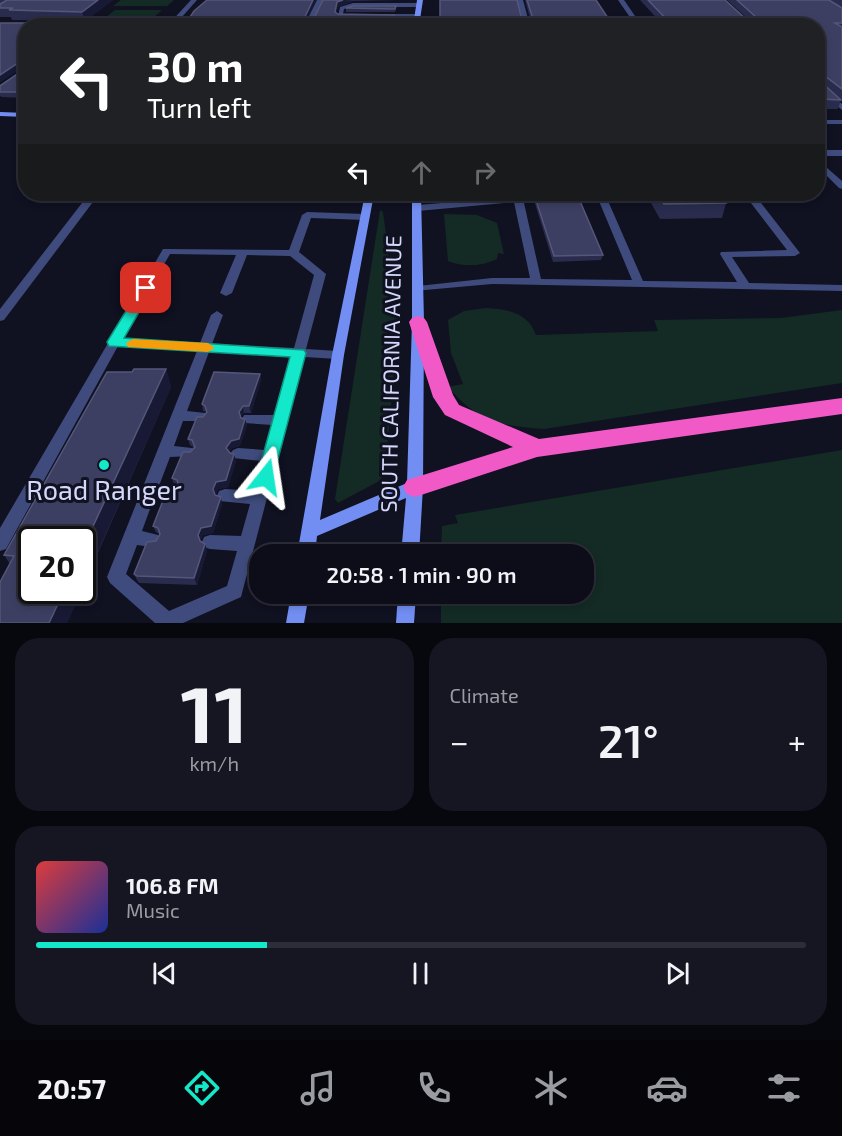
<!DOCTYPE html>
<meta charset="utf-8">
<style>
:root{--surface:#0c0d19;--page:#151622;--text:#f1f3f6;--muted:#9a9ca2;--line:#2c2d38;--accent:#13e8ca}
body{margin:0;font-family:"Exo 2",sans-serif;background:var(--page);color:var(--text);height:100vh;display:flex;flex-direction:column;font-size:22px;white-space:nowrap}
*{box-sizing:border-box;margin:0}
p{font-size:20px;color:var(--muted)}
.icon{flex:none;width:33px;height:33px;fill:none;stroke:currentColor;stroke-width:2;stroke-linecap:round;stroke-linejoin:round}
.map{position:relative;height:623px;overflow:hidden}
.sheet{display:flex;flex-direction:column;gap:15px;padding:15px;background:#07070e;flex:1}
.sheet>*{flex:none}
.hud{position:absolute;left:18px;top:18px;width:807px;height:183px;border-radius:24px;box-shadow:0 3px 9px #0003,0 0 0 2px var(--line);background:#202124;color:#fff;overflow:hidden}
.speed{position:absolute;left:18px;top:526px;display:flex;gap:12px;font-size:30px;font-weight:700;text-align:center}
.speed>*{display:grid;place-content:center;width:78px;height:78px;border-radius:50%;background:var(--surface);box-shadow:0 3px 9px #0003,0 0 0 2px var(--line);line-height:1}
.speed .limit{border:3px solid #111;border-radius:9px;background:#fff;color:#111}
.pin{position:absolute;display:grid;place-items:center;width:51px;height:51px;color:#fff;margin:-26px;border-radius:12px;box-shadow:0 3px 9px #0006}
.me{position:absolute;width:66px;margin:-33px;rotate:15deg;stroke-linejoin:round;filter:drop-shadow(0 0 4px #0008)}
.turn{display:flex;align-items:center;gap:21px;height:126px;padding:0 30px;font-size:27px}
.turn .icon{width:78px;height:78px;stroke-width:2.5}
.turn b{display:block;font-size:42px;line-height:51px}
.lanes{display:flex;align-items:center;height:57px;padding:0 30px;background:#0003;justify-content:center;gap:30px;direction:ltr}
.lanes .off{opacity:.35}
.big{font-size:45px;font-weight:600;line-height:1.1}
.sheet .card{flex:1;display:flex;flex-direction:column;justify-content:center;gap:9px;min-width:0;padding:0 21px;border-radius:24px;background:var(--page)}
.sheet .dial{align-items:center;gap:0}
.dial b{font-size:78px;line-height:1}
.song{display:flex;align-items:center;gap:18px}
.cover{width:72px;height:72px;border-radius:9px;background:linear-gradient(135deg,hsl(0 70% 55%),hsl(230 70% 35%))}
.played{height:6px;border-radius:3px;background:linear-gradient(90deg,var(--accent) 30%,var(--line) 30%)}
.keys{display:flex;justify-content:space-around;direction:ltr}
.heat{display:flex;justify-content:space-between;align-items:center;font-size:33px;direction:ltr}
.sheet .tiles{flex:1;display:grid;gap:15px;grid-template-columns:1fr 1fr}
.card:last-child{grid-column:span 2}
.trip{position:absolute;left:249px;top:544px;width:345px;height:60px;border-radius:24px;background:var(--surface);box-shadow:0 3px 9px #0003,0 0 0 2px var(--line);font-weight:600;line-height:60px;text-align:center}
.tab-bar{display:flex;height:96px;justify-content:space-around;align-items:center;background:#05050a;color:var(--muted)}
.tab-bar .icon{width:42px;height:42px}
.tab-bar .on{color:var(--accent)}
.tab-bar b{font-size:27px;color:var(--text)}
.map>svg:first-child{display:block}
.green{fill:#132b24}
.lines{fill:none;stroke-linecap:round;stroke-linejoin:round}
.service{fill:#3e4b7c;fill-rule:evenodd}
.minor{fill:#3e4b7c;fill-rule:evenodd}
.secondary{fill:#738ef3;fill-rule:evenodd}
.motorway{fill:#f159c6;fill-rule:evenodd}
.wall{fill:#2a2c4e}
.shaded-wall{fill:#181934}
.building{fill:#3c3f61;stroke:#545779;stroke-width:1.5}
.route{fill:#13e8ca;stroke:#0c9783;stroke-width:1.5}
.slow{fill:#f59e0b}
.poi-dot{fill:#13e8ca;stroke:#101121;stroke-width:2}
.labels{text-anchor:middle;stroke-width:6;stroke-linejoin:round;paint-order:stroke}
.street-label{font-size:22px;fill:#d4d9fb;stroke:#101121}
.near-poi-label{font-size:27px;fill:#d4d9fb;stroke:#101121}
</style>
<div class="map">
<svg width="842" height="623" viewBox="0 0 842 623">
<rect width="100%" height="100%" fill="#101121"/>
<g class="green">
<polygon points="121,0 174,0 167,6 113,6"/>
<polygon points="115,10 162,10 153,18 105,18"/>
<polygon points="380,210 383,212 398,327 386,461 381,480 338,503 335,499"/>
<path d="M444,214l33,1 20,8 7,31 -6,-1 -1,6c-16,7 -31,9 -49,2z"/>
<path d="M486,308c22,1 42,5 50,27l122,-4 -4,-11 127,-2 61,-8v73l-298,46c-44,-3 -67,-8 -96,-42l15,-3 -12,-31 -3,-33 16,-9z"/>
<polygon points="842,450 842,623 441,623 441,594 584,594 584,555 441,555 442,526 458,523 455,515"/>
</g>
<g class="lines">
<g class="service">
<polygon points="191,0 197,0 174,26 167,26"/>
<polygon points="317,0 323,0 310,26 304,26"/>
<polygon points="517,0 523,0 530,26 524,26"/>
<polygon points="353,3 419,3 422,5 419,7 353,7 344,9 343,14 353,14 355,17 338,17 340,7"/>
<polygon points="380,14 417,14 420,16 417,18 378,17"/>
<polygon points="26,67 26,73 0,90 0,85"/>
<polygon points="818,84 842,104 842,110 818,89"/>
<rect x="818" y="150" width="24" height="6"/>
<polygon points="818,160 842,181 842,189 839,188 818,167"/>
<polygon points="89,194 99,194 4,320 0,321 0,309"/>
<polygon points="513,194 522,194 541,279 632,280 596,194 605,194 643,281 737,282 720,254 721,252 787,250 744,194 754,194 800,253 795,256 732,257 749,283 842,285 842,291 492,284 414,291 412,289 414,287 418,286 492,278 530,278 514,202 418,211 413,208 418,205 513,197"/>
<path d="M307,212l58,2 5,3 -5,3 -54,-2 -12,34 27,22 -20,75 32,2 6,4 -6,4 -34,-2 -63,240 -58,26h-28l-45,-40 -3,-6 90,-226 -79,-5 -112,203 -6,2v-23l163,-279 126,1 13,-35zM170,254l66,1 -16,38 6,3 6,-3 15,-38 43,1 24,19 -20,73 -82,-4 11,-29 -6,-4 -6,4 -11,28 -78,-5zM209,352l82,5 -16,58h-31l-2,4 2,4 28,2 -7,25 -27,-2 -5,2 -3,4 3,4 29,3 -8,30 -29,-2 -6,2 -2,5 2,5 31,3 -9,32 -31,-1 -6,2 -2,5 2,5 6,2 27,2 -10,35 -58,25 -43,-37 11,-29 15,2 6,-2 2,-5 -2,-5 -16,-4 12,-33 23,-1 2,-5 -2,-5 -18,-1 11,-29 22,-1 3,-4 -3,-4 -18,-2 9,-25h22l2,-4 -2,-4 -18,-2z"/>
</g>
<g class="minor">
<polygon points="618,0 624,0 642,26 636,26"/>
<polygon points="58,23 124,24 127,26 55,26"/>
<rect x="818" y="120" width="24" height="4"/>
</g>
<g class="secondary">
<polygon points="417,0 423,0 419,26 413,26"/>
<polygon points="0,112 26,113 26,117 0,116"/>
<polygon points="365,194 374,194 344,355 320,520 407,483 412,322 412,194 421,194 424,322 423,487 419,555 401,555 406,498 317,536 315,555 297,555 332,355"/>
<polygon points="291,594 309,594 304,623 286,623"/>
<polygon points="398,594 416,594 414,623 396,623"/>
</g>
<polygon class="motorway" points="418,316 424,318 427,322 453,395 459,405 539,439 842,398 842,414 537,457 415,497 407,494 403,487 407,480 513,447 445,415 433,397 409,322 412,318"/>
</g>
<g class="wall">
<polygon points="0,0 113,0 85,21 12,20 11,17 0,17"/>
<polygon points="207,0 316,0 305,23 312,22 323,0 397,0 353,1 338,7 336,13 338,14 394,20 393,26 184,26"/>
<polygon points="525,0 596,0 608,18 607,24 440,26 522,20 531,22"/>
<polygon points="640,0 725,0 747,20 749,20 727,0 829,0 835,4 830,0 842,0 842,101 841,100 838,109 818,109 818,26 664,26"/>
<polygon points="346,8 395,9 396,9 395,12 346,12"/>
<polygon points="0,23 74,23 74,26 26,26 26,98 2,97 0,96 0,86 25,69 25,66 0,82"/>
<polygon points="532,194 577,194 603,255 601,260 553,262"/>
<polygon points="646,194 719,194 726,203 722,218 660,219"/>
<polygon points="166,369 171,387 67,623 0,623 10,564 4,555 132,372"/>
<polygon points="260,374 261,380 251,413 244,413 240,417 245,419 247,425 240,446 232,448 229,452 236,461 228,487 218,489 215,495 222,504 213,533 203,535 200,541 205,544 207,551 197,585 139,583 137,580 134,574 156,541 159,534 156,532 153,526 179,486 174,485 172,478 190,452 194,448 190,445 188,439 207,412 203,411 202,404"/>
</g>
<g class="shaded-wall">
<polygon points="98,0 113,0 85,21 82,12"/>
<polygon points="313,0 316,0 304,26 302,23"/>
<polygon points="343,0 353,1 338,7 336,17 335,12 337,2"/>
<polygon points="24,59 26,65 0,82 0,75"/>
<polygon points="166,369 171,387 82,587 82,550"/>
<polygon points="260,374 261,380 251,413 249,406"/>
<polygon points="243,406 244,413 240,418 239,412"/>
<polygon points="245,419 247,425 240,446 232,448 228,454 226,448"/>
<polygon points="234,454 236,461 228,487 218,489 215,495 213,489"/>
<polygon points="221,497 222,504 213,533 203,535 200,541 198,535"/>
<polygon points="205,544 207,551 197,585 194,578"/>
<polygon points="64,591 81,591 67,623 49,623"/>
</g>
<g class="building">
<polygon points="7,0 98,0 82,12 9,10 13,8 0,8 0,4"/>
<polygon points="207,0 313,0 302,23 312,22 323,0 343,0 337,2 335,12 338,14 394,15 392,26 184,26 194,11"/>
<polygon points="440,0 517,0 522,20 531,22 533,19 527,0 596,0 608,18 602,18 607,26 440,26"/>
<polygon points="648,0 725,0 747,20 755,20 757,18 737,0 829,0 842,8 842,23 835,23 842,27 842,89 821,73 820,81 841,100 818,99 818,26 673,26"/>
<polygon points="353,6 396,6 395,9 346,8"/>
<polygon points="0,23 74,23 71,26 26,26 26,92 0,92 0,86 25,69 24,59 0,75"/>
<polygon points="534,194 577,194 603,255 554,256"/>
<polygon points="657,194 719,194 726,203 664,204"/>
<polygon points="134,369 166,369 82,550 82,540 32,540 32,591 64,591 49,623 0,623 0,582 14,556 4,555 107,372 132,372"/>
<polygon points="214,372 260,374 249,406 243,406 239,412 241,418 245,419 239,439 231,441 226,448 230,453 234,454 226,480 216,482 213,489 215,495 221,497 211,526 201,528 198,535 200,541 205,544 194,578 137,576 134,574 147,542 156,541 160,534 158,528 153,526 166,493 175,493 179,486 177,480 172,478 183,452 190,452 195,447 192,440 188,439 197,417 203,417 207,412 205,406 202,404"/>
</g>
<polygon class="route" points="146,284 153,288 124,338 304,350 306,353 272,482 266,484 260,482 257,477 290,357 109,346 107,342 140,288"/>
<polygon class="slow" points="133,339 208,343 215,348 208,352 128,347 126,343"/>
<circle class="poi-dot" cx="104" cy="465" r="6"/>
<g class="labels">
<g class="street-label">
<text transform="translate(391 374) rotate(-89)" y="8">SOUTH CALIFORNIA AVENUE</text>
</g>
<g class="near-poi-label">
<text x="104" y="500">Road Ranger</text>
</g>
</g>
</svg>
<div class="speed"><div class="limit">20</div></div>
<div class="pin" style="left:146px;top:288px;background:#d93025"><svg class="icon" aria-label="arrive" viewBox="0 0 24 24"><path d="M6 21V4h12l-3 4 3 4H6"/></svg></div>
<svg class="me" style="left:266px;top:477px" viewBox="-20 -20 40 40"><path d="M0-17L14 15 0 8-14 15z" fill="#13e8ca" stroke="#fff" stroke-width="4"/></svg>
<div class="trip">20:58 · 1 min · 90 m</div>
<div class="hud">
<div class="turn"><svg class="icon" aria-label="left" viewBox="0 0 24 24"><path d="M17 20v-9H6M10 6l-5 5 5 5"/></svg><div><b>30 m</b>Turn left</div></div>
<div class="lanes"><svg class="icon" aria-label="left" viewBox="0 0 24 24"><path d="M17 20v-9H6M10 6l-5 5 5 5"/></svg><svg class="icon off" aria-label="ahead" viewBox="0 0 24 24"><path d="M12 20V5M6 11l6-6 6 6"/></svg><svg class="icon off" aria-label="right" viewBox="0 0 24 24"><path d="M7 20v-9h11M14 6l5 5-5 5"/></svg></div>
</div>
</div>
<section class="sheet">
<div class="tiles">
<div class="card dial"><b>11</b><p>km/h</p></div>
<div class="card"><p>Climate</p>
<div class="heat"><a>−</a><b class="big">21°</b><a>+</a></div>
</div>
<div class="card">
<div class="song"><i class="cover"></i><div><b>106.8 FM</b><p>Music</p></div></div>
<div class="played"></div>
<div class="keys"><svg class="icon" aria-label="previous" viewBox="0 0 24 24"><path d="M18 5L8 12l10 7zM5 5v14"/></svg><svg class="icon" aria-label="pause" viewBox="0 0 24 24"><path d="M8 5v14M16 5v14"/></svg><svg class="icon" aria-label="next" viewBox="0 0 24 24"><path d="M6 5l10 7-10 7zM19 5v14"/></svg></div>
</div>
</div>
</section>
<nav class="tab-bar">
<b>20:57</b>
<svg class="icon on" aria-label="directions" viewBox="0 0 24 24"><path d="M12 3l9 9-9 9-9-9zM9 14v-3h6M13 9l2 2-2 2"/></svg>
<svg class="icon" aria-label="music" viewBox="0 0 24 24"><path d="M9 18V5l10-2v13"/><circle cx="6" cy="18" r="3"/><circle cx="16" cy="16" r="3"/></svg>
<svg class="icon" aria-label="phone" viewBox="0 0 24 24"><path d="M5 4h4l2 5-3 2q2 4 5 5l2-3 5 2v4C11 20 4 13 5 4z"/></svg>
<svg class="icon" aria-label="climate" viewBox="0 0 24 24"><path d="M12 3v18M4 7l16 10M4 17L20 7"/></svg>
<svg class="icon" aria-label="car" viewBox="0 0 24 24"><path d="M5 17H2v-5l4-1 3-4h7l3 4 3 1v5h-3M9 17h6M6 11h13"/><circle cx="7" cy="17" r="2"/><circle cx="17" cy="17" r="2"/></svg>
<svg class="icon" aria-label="filters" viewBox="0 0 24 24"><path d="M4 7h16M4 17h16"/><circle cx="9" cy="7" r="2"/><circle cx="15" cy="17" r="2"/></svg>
</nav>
